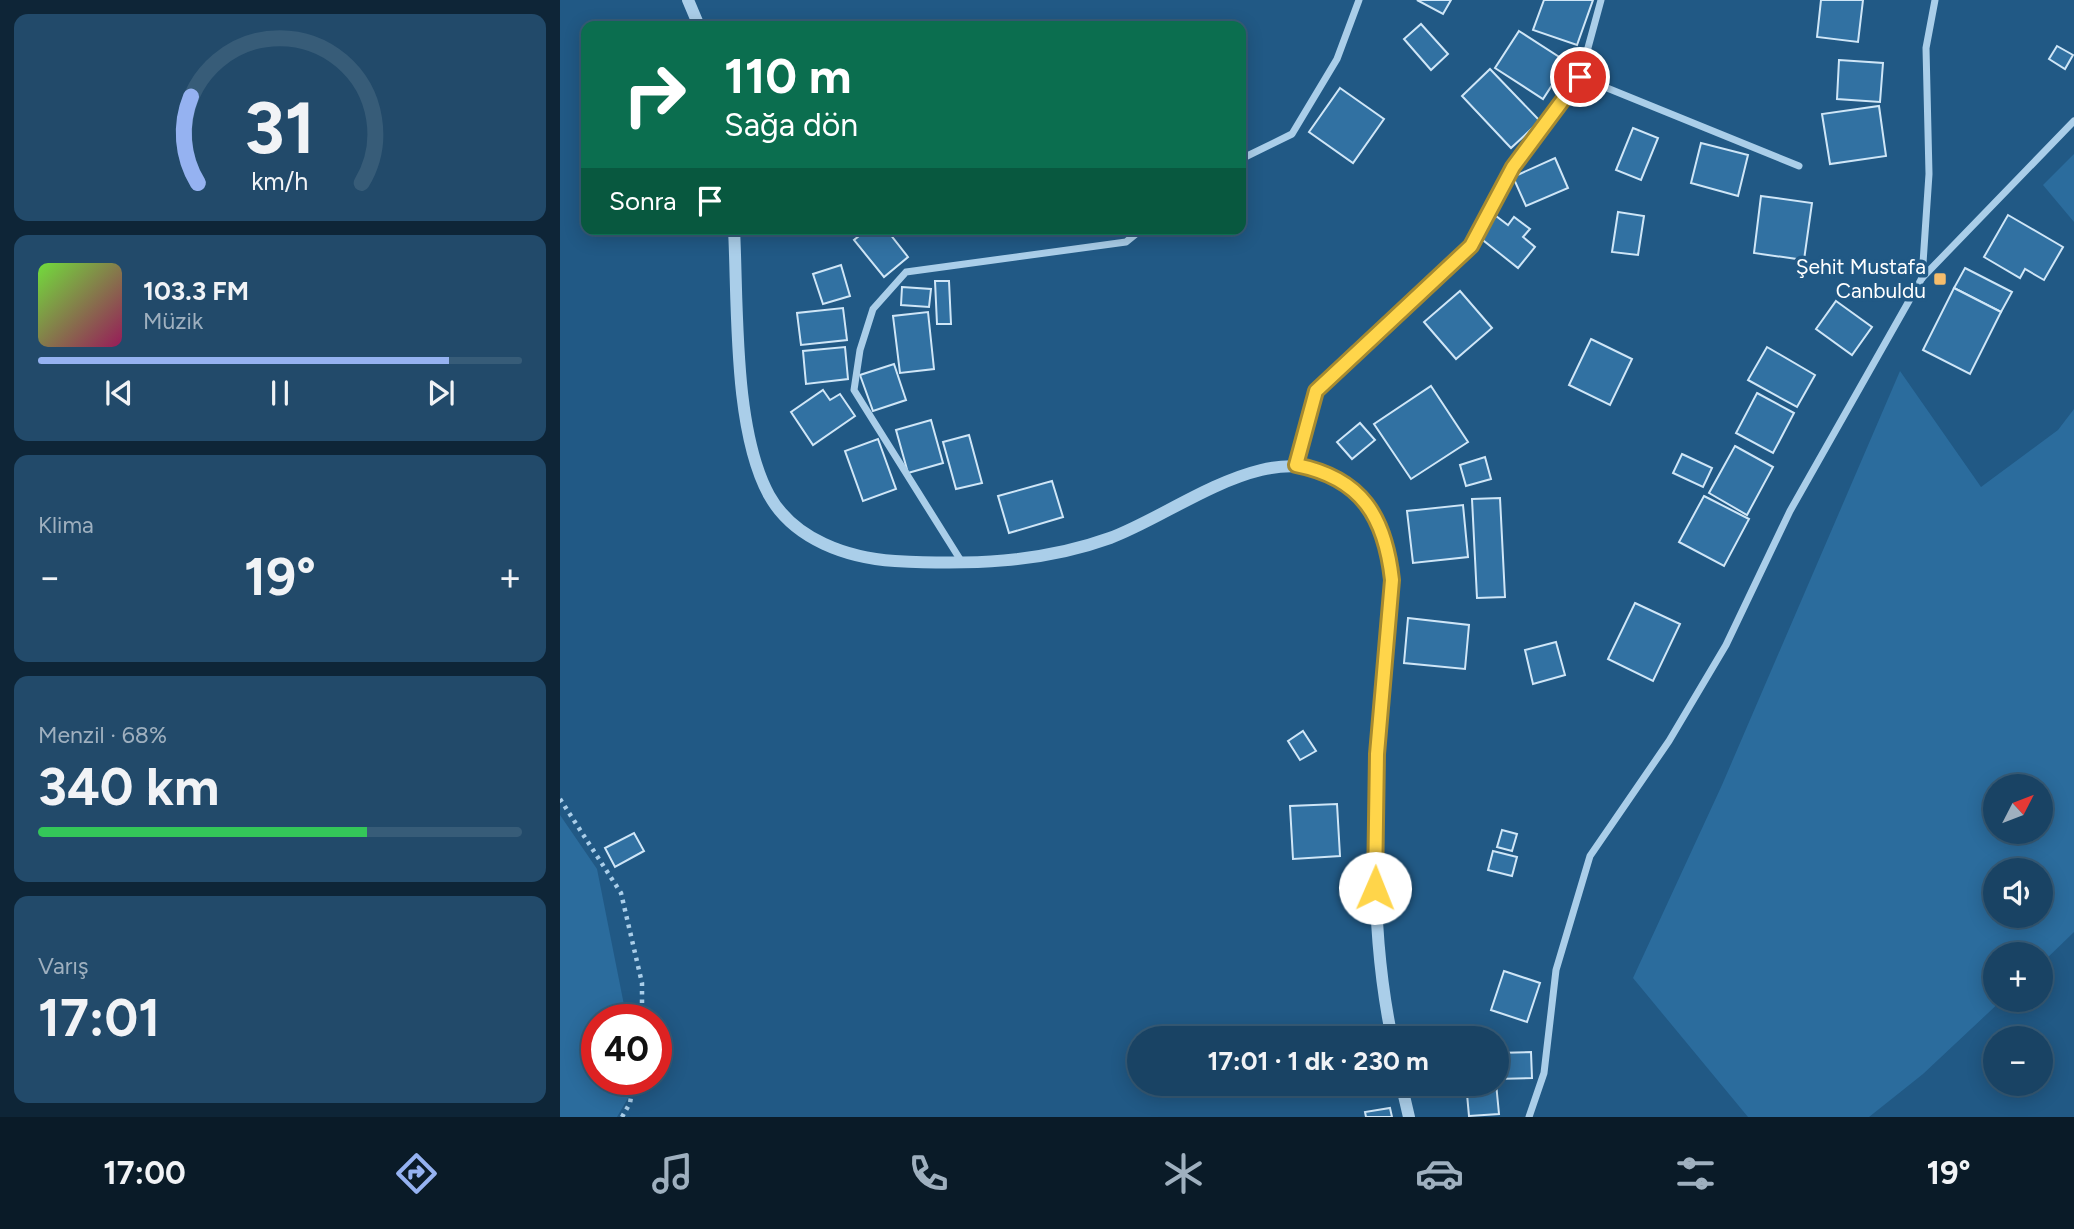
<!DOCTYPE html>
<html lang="tr">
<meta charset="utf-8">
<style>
:root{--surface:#194364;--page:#224a6a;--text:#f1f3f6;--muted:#9fb0bf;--line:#375c78;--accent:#95b2f1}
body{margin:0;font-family:Figtree,sans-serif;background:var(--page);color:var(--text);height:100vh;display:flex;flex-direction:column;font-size:26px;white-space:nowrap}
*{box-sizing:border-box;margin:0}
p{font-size:23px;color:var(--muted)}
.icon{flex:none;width:38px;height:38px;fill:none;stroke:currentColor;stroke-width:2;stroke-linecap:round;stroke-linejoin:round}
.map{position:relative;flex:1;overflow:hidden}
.drawer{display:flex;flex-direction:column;gap:14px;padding:14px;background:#0e2537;width:560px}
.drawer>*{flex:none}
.hud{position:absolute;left:21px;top:21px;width:665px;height:214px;border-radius:14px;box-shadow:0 4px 18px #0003,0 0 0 2px var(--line);background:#0b6e4f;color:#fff;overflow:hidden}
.needle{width:46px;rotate:48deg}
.tools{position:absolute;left:1423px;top:774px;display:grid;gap:14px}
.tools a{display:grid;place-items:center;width:70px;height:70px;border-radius:50%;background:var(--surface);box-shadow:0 4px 18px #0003,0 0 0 2px var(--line);font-size:35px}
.speed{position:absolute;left:21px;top:1004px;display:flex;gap:14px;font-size:35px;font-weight:700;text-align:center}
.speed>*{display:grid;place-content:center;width:91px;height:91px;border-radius:50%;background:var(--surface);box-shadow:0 4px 18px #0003,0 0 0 2px var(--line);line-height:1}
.speed .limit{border:10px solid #d22;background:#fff;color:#111}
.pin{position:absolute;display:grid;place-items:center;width:60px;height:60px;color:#fff;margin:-30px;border:4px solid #fff;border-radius:50%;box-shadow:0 2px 7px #0007}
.me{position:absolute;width:77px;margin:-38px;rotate:1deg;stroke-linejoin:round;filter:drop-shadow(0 0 5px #0008)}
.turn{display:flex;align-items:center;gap:24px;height:147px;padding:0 28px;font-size:32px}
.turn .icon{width:91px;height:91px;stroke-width:2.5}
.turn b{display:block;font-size:49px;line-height:60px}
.then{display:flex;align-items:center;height:66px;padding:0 28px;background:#0003;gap:14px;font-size:26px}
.big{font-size:52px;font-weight:700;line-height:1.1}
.drawer .tile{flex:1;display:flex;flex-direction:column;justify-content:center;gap:10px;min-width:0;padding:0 24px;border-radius:14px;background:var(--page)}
.drawer .dial{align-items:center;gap:0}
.dial svg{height:182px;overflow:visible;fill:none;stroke:var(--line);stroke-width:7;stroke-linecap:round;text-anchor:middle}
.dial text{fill:var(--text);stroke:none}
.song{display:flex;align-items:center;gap:21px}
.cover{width:84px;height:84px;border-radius:10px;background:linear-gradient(135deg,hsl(100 70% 55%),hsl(330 70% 35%))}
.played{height:7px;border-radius:4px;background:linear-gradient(90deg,var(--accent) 85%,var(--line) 85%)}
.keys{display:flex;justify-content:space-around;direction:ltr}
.heat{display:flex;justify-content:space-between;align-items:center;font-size:38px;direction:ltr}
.charge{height:10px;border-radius:5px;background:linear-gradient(90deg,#34c759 68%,var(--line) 0)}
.trip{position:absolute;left:567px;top:1026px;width:382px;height:70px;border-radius:35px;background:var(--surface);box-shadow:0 4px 18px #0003,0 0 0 2px var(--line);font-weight:700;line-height:70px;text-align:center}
.tabs{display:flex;height:112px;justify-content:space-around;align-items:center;background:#0a1b28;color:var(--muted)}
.tabs .icon{width:49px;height:49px}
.tabs .active{color:var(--accent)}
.tabs b{font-size:32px;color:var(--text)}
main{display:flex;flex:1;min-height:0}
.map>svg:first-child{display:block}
.green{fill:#2b6c9d;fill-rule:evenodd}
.building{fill:#3171a2;stroke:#cfe6f7;stroke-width:2}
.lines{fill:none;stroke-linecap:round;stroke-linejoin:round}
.path{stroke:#aacee9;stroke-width:4.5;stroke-dasharray:3.5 5;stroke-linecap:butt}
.minor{stroke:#aacee9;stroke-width:7}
.tertiary{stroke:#aacee9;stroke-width:12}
.route-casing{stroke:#a68a30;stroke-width:18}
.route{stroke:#ffd54a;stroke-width:12}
.poi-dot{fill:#f5bd6c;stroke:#215985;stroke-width:2.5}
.labels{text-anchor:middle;stroke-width:7;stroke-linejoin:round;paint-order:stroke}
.poi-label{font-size:21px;fill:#fff;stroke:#215985;text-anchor:end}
</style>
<main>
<section class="drawer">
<div class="tile dial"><svg viewBox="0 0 100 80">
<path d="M14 69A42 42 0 1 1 86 69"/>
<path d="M14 69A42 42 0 0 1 11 31" stroke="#95b2f1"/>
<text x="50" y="56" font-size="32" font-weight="700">31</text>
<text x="50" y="72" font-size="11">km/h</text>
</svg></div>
<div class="tile">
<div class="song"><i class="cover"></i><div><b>103.3 FM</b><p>Müzik</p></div></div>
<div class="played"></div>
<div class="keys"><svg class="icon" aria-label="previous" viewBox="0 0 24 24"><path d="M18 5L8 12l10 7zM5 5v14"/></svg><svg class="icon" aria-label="pause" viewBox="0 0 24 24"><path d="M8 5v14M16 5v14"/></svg><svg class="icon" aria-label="next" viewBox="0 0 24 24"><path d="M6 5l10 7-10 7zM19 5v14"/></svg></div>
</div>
<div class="tile"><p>Klima</p>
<div class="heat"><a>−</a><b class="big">19°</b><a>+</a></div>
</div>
<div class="tile"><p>Menzil · 68%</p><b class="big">340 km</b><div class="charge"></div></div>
<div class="tile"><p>Varış</p><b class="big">17:01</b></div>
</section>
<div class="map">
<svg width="1514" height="1117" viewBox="0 0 1514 1117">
<rect width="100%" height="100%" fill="#215985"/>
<g class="green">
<polygon points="1514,154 1514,222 1483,185"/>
<path d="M1340,371l81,116 77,-57 16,-21v523l-33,32 -1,-10h-45v45h8l-80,75 -54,43h-121l-115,-139 89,-193zM1435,786h45v45h-45zM1435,870h45v45h-45z"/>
<polygon points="0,815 37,869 67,1020 37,1020 37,1080 78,1081 57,1117 0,1117"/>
</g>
<g class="building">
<polygon points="857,0 891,0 883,14"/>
<polygon points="984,0 1033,0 1017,45 973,30"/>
<polygon points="1261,0 1303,0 1298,42 1257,37"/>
<polygon points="861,24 888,54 871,70 844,39"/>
<polygon points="959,31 1007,62 983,99 935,68"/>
<polygon points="1497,46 1513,55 1505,69 1489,59"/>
<polygon points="1279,60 1323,63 1320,102 1277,99"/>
<polygon points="930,69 980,121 951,148 902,96"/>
<polygon points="780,88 824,119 793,163 749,132"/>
<polygon points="1319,106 1326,156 1270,164 1262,114"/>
<polygon points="1073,128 1098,138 1081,180 1056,170"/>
<polygon points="1141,143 1188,155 1178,196 1131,183"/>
<polygon points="995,158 1008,188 966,206 953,177"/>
<polygon points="1201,196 1252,203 1244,260 1194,253"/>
<polygon points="1058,212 1084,216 1078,255 1052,252"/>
<polygon points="1448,215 1503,247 1484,280 1465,269 1460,278 1424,257"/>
<polygon points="936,216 948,225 954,217 970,229 963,237 975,247 958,268 919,237"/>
<polygon points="308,229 326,229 348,257 324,277 294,240"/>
<polygon points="281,265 290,296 263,304 253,274"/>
<polygon points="1405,268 1452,292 1441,312 1394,288"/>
<polygon points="375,281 389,281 391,324 377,324"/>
<polygon points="342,287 371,289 369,307 341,305"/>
<polygon points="1394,288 1441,312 1410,374 1363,350"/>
<polygon points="900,291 932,328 896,359 864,322"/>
<polygon points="1276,301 1312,327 1292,355 1256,329"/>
<polygon points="283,308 287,340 241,345 237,313"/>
<polygon points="368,312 374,369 340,373 333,316"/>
<polygon points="1031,339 1072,359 1050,405 1009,385"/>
<polygon points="285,347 288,379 246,384 243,351"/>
<polygon points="1207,347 1255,375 1237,407 1188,380"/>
<polygon points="334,364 346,400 313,411 300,375"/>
<polygon points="871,386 908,442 851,479 814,424"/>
<polygon points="263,390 270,400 280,394 295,416 253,445 231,412"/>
<polygon points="1197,393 1234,413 1213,453 1176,433"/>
<polygon points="371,420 383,463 348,473 336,430"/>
<polygon points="800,423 815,440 792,459 777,442"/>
<polygon points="409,435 422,483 396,489 383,442"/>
<polygon points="318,439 336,489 303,501 285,451"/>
<polygon points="1175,446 1213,467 1187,515 1149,493"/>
<polygon points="1122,454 1152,468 1143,487 1113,473"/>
<polygon points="925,457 931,479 906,486 900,465"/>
<polygon points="492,481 503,517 449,533 438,496"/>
<polygon points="1144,496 1189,519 1164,566 1119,542"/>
<polygon points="940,498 945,597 917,598 912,499"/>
<polygon points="903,505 908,557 853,563 847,511"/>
<polygon points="1075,603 1120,624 1093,681 1048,659"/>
<polygon points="848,618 909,625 905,669 844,663"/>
<polygon points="996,642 1005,675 973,684 965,650"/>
<polygon points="743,731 756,751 740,760 728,741"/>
<polygon points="777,804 780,856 733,859 730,806"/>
<polygon points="942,830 957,834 952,851 937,847"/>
<polygon points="74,833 84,851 55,867 45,848"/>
<polygon points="933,851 957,857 952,876 928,870"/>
<polygon points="944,971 980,983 967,1022 931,1010"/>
<polygon points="971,1052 972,1078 936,1079 936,1053"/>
<polygon points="906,1083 936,1083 939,1114 909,1116"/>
<polygon points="830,1108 832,1117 806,1117 805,1112"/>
</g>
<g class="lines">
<g class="path">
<polyline points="0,799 61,893 82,983 82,1020"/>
<polyline points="62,1117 70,1103 74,1080"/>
</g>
<g class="minor">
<polyline points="1020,77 1239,166"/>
<polyline points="681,159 732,134 777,59 799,0"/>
<polyline points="1362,278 1369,174 1366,48 1375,0"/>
<polyline points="736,465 756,391 911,246 953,167 1020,77 1041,0"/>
<polyline points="403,564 294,390 300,350 313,309 346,272 566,242 582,229"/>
<polyline points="969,1117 984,1073 996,970 1030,856 1109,741 1166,645 1230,511 1362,278 1514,121"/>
</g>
<g class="tertiary">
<polyline points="128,0 139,26"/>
<path d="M174,229c4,77 -1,200 35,266 25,45 79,63 126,66 73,4 146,2 215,-23 69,-25 168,-111 239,-51 30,24 39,56 43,93 -10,153 -32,306 0,458"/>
<polyline points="841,1083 849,1117"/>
</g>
</g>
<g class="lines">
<defs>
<path id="route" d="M815,888l2,-134 15,-174c-7,-63 -30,-102 -96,-115l20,-74 155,-145 42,-79 67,-90"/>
</defs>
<use href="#route" class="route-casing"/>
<use href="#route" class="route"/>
</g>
<rect class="poi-dot" x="1373" y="272" width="14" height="14" rx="3.5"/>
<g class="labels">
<g class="poi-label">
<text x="1366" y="274">Şehit Mustafa<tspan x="1366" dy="24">Canbuldu</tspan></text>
</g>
</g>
</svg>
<div class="tools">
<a><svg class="needle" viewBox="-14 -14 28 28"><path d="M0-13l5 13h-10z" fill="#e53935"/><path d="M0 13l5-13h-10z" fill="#9fb0bf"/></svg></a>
<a><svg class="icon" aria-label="sound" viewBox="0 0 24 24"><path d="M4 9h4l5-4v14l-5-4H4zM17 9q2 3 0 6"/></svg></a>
<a>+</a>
<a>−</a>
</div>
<div class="speed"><div class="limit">40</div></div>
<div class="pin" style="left:1020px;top:77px;background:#d93025"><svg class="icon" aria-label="arrive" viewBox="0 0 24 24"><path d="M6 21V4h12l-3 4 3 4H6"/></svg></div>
<svg class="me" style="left:815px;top:888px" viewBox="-20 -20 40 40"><circle r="19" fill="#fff"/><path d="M0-13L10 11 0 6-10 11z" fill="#ffd54a"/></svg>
<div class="trip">17:01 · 1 dk · 230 m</div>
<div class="hud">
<div class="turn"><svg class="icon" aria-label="right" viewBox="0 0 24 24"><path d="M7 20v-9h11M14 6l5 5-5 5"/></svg><div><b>110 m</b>Sağa dön</div></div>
<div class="then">Sonra<svg class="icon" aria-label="arrive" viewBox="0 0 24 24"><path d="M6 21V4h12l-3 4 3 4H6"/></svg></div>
</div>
</div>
</main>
<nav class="tabs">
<b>17:00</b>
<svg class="icon active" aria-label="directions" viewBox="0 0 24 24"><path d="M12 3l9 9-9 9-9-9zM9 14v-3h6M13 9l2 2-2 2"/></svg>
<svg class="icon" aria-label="music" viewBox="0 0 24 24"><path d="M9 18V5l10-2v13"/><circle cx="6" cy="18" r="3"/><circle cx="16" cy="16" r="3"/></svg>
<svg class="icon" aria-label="phone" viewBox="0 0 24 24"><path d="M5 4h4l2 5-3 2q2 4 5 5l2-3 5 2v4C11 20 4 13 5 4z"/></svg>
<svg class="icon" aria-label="climate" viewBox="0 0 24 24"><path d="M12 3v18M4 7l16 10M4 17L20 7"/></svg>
<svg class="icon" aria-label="car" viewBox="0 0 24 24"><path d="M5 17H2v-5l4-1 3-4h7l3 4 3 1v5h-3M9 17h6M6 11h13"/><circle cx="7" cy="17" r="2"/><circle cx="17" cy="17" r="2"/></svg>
<svg class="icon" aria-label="filters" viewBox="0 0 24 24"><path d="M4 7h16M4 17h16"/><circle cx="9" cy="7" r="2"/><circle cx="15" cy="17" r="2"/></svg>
<b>19°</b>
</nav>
